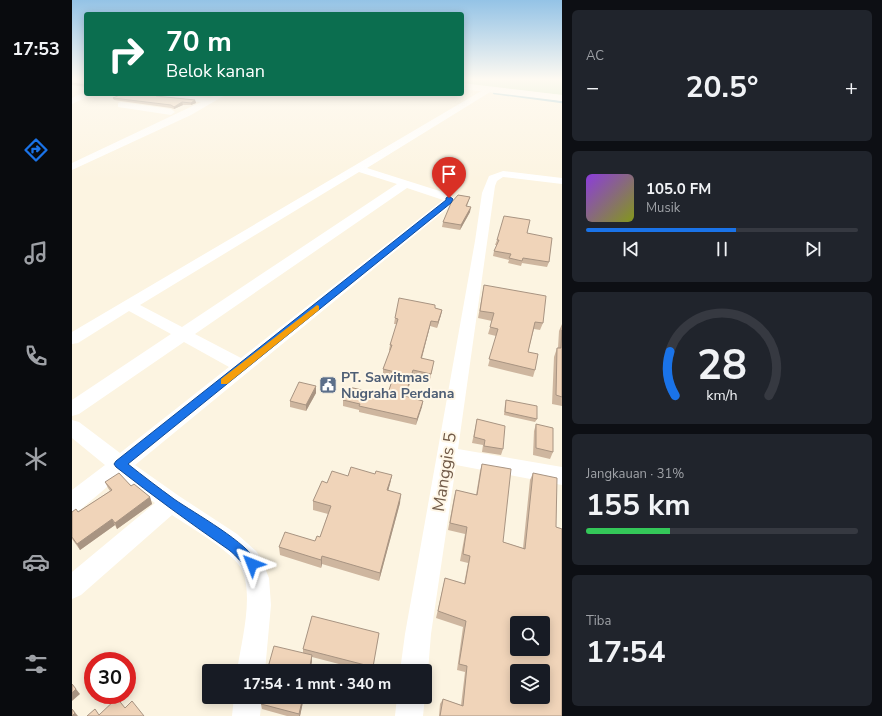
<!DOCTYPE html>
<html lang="id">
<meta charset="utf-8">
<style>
:root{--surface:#171b24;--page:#20242c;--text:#f1f3f6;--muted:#9ea1a6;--line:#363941;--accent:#1a73e8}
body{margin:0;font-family:"Nunito Sans",sans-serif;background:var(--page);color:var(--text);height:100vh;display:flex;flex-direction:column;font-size:15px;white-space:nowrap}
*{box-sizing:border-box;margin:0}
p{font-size:13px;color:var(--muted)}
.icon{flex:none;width:22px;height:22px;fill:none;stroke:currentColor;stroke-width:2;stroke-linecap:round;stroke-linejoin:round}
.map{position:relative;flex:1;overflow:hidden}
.drawer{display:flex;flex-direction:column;gap:10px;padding:10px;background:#0d0f14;width:320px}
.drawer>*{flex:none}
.top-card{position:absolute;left:12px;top:12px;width:380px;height:84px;border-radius:4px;box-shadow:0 2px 10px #0003;background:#0b6e4f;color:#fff;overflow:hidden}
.controls{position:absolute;left:438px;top:616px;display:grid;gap:8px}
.controls a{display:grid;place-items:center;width:40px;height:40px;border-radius:4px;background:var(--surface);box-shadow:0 2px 10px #0003;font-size:20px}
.speed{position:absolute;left:12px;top:652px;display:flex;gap:8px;font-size:20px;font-weight:700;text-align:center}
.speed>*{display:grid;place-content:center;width:52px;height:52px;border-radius:50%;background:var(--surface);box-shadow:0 2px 10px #0003;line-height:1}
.speed .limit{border:6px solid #d22;background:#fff;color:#111}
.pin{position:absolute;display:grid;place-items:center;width:34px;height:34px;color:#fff;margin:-41px -17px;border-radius:50% 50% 50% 0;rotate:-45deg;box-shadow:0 0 4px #0007}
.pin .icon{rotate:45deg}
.me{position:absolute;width:44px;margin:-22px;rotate:315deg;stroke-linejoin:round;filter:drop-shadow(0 0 3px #0008)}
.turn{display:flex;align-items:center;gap:14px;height:84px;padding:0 16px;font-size:18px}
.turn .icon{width:52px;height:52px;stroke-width:2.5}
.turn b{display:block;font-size:28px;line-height:34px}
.big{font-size:30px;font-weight:700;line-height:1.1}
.drawer .tile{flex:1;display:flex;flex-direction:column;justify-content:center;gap:6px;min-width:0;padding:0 14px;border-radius:6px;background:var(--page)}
.drawer .dial{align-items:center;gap:0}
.dial svg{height:104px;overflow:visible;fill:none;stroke:var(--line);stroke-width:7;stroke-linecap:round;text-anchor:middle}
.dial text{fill:var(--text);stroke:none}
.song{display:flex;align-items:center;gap:12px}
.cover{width:48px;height:48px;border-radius:6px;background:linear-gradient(135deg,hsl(270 70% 55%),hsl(70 70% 35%))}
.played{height:4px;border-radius:2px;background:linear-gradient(90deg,var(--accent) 55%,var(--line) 55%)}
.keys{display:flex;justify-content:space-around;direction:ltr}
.heat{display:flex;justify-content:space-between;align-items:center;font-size:22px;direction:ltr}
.charge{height:6px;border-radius:3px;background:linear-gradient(90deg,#34c759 31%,var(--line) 0)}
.trip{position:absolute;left:130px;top:664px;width:230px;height:40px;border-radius:4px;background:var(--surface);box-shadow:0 2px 10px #0003;font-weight:700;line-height:40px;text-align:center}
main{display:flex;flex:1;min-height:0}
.tab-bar{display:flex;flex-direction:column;width:72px;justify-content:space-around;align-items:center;background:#090b0e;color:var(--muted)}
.tab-bar .icon{width:28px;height:28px}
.tab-bar .active{color:var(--accent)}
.tab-bar b{font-size:18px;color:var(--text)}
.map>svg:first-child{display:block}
.green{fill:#cde8c0}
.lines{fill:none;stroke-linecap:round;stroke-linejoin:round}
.stream{stroke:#9dc8d6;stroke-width:2.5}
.street{fill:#fff;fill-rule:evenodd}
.secondary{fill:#fff;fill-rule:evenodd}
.wall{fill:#ceb69f}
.shaded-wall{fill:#a89482}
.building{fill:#f0d4b9;stroke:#a89482;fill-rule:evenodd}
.route{fill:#1a73e8;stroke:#114b97}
.slow{fill:#f59e0b}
.labels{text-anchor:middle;stroke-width:4;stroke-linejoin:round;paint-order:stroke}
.service-label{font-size:14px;font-weight:bold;fill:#4e5e75;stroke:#fff7e7;text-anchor:start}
.near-street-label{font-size:17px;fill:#725b49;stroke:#fff7e7}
</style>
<main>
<nav class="tab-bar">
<b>17:53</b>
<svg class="icon active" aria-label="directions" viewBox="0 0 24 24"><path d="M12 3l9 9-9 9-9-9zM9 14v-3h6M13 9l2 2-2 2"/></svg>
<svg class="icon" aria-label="music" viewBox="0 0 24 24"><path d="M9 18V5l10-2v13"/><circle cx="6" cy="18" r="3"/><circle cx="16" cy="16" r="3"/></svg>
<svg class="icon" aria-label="phone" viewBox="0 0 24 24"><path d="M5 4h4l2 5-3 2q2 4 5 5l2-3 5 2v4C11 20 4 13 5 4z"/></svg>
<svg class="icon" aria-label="climate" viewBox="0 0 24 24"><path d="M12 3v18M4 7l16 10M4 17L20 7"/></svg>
<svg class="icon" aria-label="car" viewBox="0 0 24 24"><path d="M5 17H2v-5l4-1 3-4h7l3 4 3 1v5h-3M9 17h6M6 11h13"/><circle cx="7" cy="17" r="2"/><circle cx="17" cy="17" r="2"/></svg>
<svg class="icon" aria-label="filters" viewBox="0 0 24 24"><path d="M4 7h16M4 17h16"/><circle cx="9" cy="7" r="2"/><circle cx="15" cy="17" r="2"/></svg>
</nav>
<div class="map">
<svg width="490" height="716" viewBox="0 0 490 716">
<rect width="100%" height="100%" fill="#fcf4e1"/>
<polygon class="green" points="390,80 490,80 490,95 390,84"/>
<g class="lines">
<polyline class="stream" points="422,93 490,102"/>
<g class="street">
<path d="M416,87h6l1,2 -128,79 82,26 7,6 -2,3 -319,262 44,31 58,38 19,17 5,7 8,20 2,27 -6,66h-28c4,-28 17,-74 5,-101 -7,-17 -54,-44 -70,-55l-91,80 -9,4v-27l83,-69 -35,-27 -40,34 -8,2v-22l33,-25 -33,-27v-18l7,2 41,31 109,-86 -45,-25 -105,72 -7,2v-16l99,-66 -42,-23 -51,32 -6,1v-12zM287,172l38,12 -215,143 -42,-22zM335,188l36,12 -202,158 -46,-24z"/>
<polygon points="14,91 14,94 18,94 17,96 0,104 0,98"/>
<polygon points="81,94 104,94 137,98 145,94 155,94 119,115 0,170 0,163 129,102 85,97"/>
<polygon points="49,102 99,109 103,112 99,115 46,107 46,103"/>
<polygon points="431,171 490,178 490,184 431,177 425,181 423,186 386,449 490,467 490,485 384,465 359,634 356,671 353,677 353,671 328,671 333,634 403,241 410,193 417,176"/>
<polygon points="162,697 190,697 188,716 160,716"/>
<polygon points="325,697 353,697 351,716 323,716"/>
</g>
<polygon class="secondary" points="390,83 490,95 490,101 390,89"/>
</g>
<g class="wall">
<polygon points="0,80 14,80 14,87 0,85"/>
<polygon points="116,94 139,94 139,95 136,96"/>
<polygon points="84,96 123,100 124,103 119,105 111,105 102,109 99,108 42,100 41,98"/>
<polygon points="398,197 395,206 398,212 388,230 370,227 371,222"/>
<polygon points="455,233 477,262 475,267 450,263 449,266 436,263 437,260 421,256 422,251 425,245 423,245 425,240"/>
<polygon points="412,285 471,323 468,330 462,329 456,352 463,370 461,377 416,366 424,336 416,334 420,321 406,318"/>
<polygon points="363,308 370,310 369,315 365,328 358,326 350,358 361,366 358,380 340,376 334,397 351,401 344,425 287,412 287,410 271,406 271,400 315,396 322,378 311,375 311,369 318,351 317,350 318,345 325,324 322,324 323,318"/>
<polygon points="490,324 490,406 480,404 482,357 485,348 486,348 487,331"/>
<polygon points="244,386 244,393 234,411 218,407 218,401"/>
<polygon points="434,400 465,419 463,422 432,415 433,404"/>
<polygon points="405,419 431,449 429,455 410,452 411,445 400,443"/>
<polygon points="464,424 481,452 478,459 461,455 462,431"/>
<polygon points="410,464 431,542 451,548 458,480 461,473 484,527 490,716 367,716 368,704 371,699 389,705 393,672 385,670 391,627 364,618 373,578 392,584 396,563 388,561 393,534 376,530 382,497 384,490 404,495 408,471"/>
<polygon points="303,474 320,475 318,484 316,490 328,503 307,581 250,564 249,568 208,555 207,547 243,541 248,537 256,514 241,510 241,501 255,483 276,476"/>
<polygon points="33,482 59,486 78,497 80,504 45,529 43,525 8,550 0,539 0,512 6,512 38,491 36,488"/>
<polygon points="307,633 300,671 294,671 240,657 240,661 238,671 195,671 231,653 231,649"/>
<polygon points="232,697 228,716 215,716 190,709 189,704"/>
</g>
<g class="shaded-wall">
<polygon points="123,100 124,103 119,105 119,103"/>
<polygon points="110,102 111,105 102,109 102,107"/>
<polygon points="399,207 398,212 388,230 389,225"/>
<polygon points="370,310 369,315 365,328 366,322"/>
<polygon points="359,321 358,326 348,364 349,358"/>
<polygon points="341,370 340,376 332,402 333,396"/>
<polygon points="244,386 244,393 234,411 234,405"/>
<polygon points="351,401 350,407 344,425 345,419"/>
<polygon points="320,475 318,484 314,499 315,490"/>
<polygon points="329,494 328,503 307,581 308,573"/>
<polygon points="78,497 80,504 45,529 43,523"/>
<polygon points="40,519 43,525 8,550 5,544"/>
<polygon points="250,556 250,564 249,568 249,560"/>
<polygon points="240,655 240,661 238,671 237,671"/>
<polygon points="0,684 8,694 0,701"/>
<polygon points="231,697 232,697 228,716 227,716"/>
<polygon points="0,709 6,716 0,716"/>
</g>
<g class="building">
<polygon points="0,80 14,80 14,84 13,85 0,83"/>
<polygon points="50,94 82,94 84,96 123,100 119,103 110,102 102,107 99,105 41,98"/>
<polygon points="386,195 398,197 394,206 399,207 389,225 371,222 379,203"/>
<polygon points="432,216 458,220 455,233 480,238 477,262 451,258 450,261 437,258 439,254 422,251 427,240 425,240"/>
<polygon points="412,285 474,296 471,323 463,322 456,352 466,354 463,370 417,359 426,329 418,327 422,313 408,311"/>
<polygon points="327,298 363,305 363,308 370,310 366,322 359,321 349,358 362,361 359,374 341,370 333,396 351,401 345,419 287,406 288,404 271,400 277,387 315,396 323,372 311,369 320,345 318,345 326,319 323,318"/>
<polygon points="490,330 490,397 484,395 485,348 489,348"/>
<polygon points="227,382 244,386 234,405 218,401"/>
<polygon points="434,400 465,406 465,419 433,412"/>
<polygon points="405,419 433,426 431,449 412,446 413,440 402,437"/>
<polygon points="464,424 481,428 481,452 464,448"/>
<path d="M410,464l29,5 -8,73 22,7 8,-76 24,5 -1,49 6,2v187h-122l3,-17 20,7 4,-40 -8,-2 7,-43 -28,-10 7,-33 20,6 5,-28 -7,-2 4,-27 -17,-4 6,-33 21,5zM445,623h26v26h-26zM445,671h26v26h-26z"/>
<polygon points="279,467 303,474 304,471 320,475 315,490 329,494 308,573 250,556 249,560 207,547 213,532 243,541 245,536 248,537 259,506 241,501 250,481 255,483 260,471 276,476"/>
<polygon points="47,473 59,486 62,484 78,497 43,523 40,519 5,544 0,537 0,512 4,509 6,512 40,490 33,482"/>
<polygon points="240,616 307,633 301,667 231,649"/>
<polygon points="202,646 240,655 237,671 195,671"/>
<polygon points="0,684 4,689 0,693"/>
<polygon points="190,697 231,697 227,714 189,704"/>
<polygon points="45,698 53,708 60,701 72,716 15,716 23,709 27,715"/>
<polygon points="0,709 3,713 0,716"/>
</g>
<linearGradient id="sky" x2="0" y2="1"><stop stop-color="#94c3e6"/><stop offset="0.44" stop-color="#fefaf2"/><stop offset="1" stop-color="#fefaf2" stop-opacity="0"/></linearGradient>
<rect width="490" height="180" fill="url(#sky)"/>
<path class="route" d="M377,196l4,3 -2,4 -323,261c15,12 31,24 46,35 20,14 75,44 84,65l-2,4 -4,2c-9,-4 -15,-14 -23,-20 -39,-27 -76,-54 -113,-83l-2,-3 2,-3 330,-261v-2z"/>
<polygon class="slow" points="245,305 247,306 247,310 155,384 149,384 149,379"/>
<defs>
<symbol id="civic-square" viewBox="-11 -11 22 22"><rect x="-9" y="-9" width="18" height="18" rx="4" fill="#5c6f8a" stroke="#fff7e7"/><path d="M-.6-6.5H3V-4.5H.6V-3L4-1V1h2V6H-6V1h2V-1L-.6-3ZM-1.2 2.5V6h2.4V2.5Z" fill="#fff"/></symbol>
</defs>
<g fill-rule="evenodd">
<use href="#civic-square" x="246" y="375" width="20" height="20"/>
</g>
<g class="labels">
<g class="service-label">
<text x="269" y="382">PT. Sawitmas<tspan x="269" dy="16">Nugraha Perdana</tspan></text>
</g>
<g class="near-street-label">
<text transform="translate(372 472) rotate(-81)" y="6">Manggis 5</text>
</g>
</g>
</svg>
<div class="controls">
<a><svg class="icon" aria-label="search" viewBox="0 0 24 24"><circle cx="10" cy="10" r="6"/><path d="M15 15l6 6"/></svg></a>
<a><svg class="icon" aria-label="layers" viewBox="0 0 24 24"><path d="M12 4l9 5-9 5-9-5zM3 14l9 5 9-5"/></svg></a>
</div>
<div class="speed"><div class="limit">30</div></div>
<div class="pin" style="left:377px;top:198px;background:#d93025"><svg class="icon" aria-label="arrive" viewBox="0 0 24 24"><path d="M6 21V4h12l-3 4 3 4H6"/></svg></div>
<svg class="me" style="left:180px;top:564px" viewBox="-20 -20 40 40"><path d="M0-17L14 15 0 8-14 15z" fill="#1a73e8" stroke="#fff" stroke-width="4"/></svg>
<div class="trip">17:54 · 1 mnt · 340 m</div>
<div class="top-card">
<div class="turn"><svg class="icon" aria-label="right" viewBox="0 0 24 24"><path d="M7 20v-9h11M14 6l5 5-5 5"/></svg><div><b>70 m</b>Belok kanan</div></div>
</div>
</div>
<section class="drawer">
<div class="tile"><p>AC</p>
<div class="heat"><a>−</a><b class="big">20.5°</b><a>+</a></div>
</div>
<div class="tile">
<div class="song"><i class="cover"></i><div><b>105.0 FM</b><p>Musik</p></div></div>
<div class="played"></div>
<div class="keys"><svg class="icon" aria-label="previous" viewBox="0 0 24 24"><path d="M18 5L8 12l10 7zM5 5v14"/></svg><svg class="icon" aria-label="pause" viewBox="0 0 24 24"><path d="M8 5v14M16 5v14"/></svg><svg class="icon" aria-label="next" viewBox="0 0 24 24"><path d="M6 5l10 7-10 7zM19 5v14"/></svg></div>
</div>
<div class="tile dial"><svg viewBox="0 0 100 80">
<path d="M14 69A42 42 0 1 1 86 69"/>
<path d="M14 69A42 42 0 0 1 10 35" stroke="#1a73e8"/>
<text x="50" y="56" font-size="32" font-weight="700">28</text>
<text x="50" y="72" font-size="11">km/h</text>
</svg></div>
<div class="tile"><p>Jangkauan · 31%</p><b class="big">155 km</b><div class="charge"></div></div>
<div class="tile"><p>Tiba</p><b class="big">17:54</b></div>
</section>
</main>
